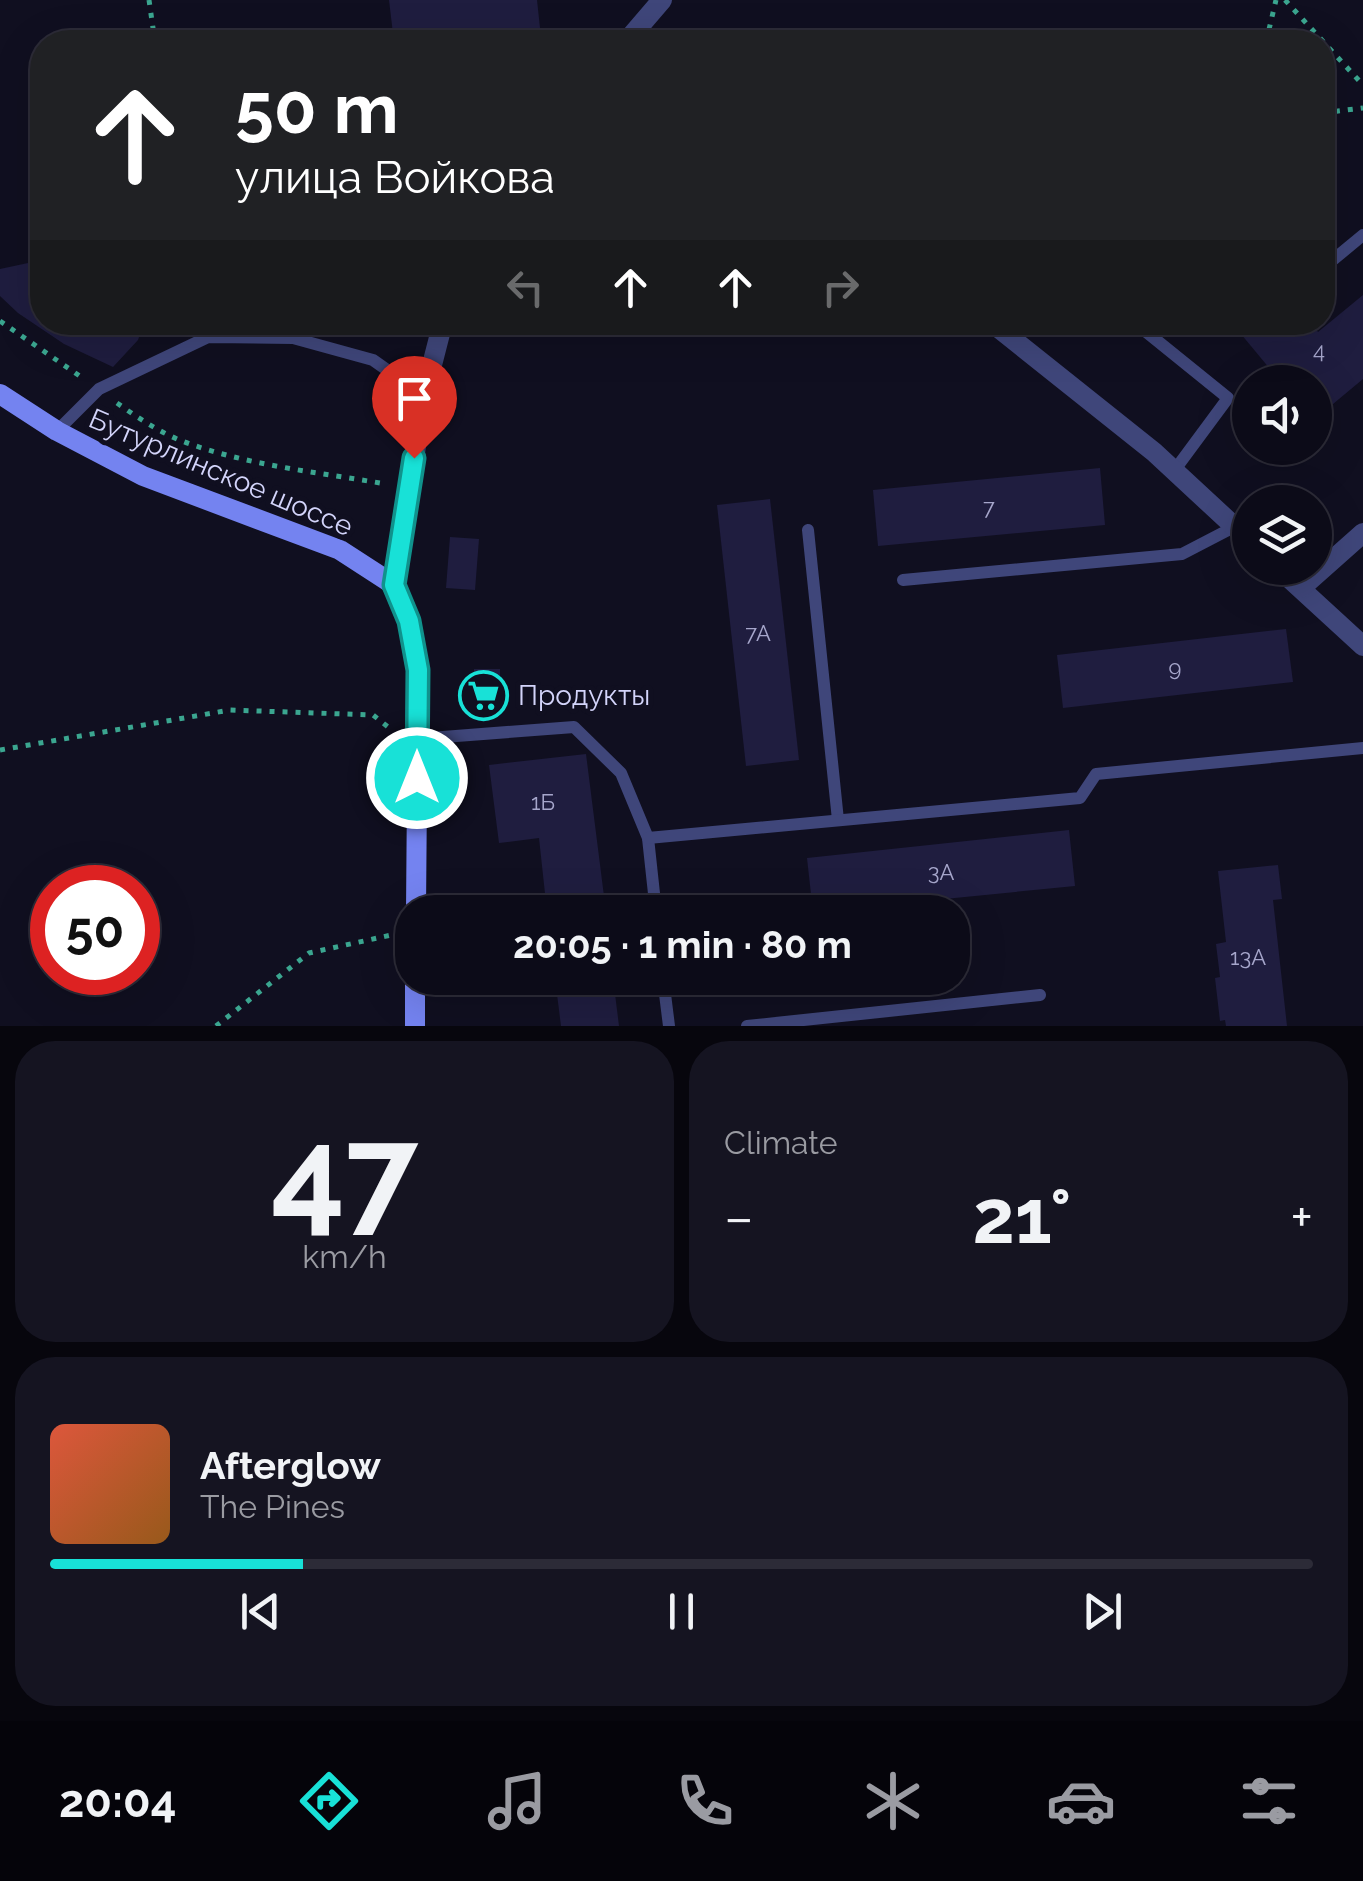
<!DOCTYPE html>
<meta charset="utf-8">
<style>
:root{--surface:#0c0b18;--page:#151421;--text:#f1f3f6;--muted:#9a9ba2;--line:#2c2b37;--accent:#18e1d7}
body{margin:0;font-family:Raleway,sans-serif;background:var(--page);color:var(--text);height:100vh;display:flex;flex-direction:column;font-size:38px;white-space:nowrap}
*{box-sizing:border-box;margin:0}
p{font-size:32px;color:var(--muted)}
.icon{flex:none;width:55px;height:55px;fill:none;stroke:currentColor;stroke-width:2;stroke-linecap:round;stroke-linejoin:round}
.map{position:relative;height:1026px;overflow:hidden}
.details{display:flex;flex-direction:column;gap:15px;padding:15px;background:#07060d;flex:1}
.details>*{flex:none}
.banner{position:absolute;left:30px;top:30px;width:1305px;height:305px;border-radius:40px;box-shadow:0 10px 40px #0002,0 0 0 2px var(--line);background:#202124;color:#fff;overflow:hidden}
.buttons{position:absolute;left:1232px;top:365px;display:grid;gap:20px}
.buttons a{display:grid;place-items:center;width:100px;height:100px;border-radius:50%;background:var(--surface);box-shadow:0 10px 40px #0002,0 0 0 2px var(--line);font-size:50px}
.speed{position:absolute;left:30px;top:865px;display:flex;gap:20px;font-size:50px;font-weight:700;text-align:center}
.speed>*{display:grid;place-content:center;width:130px;height:130px;border-radius:50%;background:var(--surface);box-shadow:0 10px 40px #0002,0 0 0 2px var(--line);line-height:1}
.speed .limit{border:15px solid #d22;background:#fff;color:#111}
.pin{position:absolute;display:grid;place-items:center;width:85px;height:85px;color:#fff;margin:-102px -42px;border-radius:50% 50% 50% 0;rotate:-45deg;box-shadow:0 0 10px #0007}
.pin .icon{rotate:45deg}
.me{position:absolute;width:110px;margin:-55px;rotate:0deg;stroke-linejoin:round;filter:drop-shadow(0 0 8px #0008)}
.turn{display:flex;align-items:center;gap:35px;height:210px;padding:0 40px;font-size:45px}
.turn .icon{width:130px;height:130px;stroke-width:2.5}
.turn b{display:block;font-size:70px;line-height:85px}
.lanes{display:flex;align-items:center;height:95px;padding:0 40px;background:#0003;justify-content:center;gap:50px;direction:ltr}
.lanes .off{opacity:.35}
.big{font-size:75px;font-weight:700;line-height:1.1}
.details .widget{flex:1;display:flex;flex-direction:column;justify-content:center;gap:15px;min-width:0;padding:0 35px;border-radius:40px;background:var(--page)}
.details .dial{align-items:center;gap:0}
.dial b{font-size:130px;line-height:1}
.song{display:flex;align-items:center;gap:30px}
.cover{width:120px;height:120px;border-radius:15px;background:linear-gradient(135deg,hsl(10 70% 55%),hsl(30 70% 35%))}
.played{height:10px;border-radius:5px;background:linear-gradient(90deg,var(--accent) 20%,var(--line) 20%)}
.keys{display:flex;justify-content:space-around;direction:ltr}
.heat{display:flex;justify-content:space-between;align-items:center;font-size:55px;direction:ltr}
.details .tiles{flex:1;display:grid;gap:15px;grid-template-columns:1fr 1fr}
.widget:last-child{grid-column:span 2}
.trip{position:absolute;left:395px;top:895px;width:575px;height:100px;border-radius:40px;background:var(--surface);box-shadow:0 10px 40px #0002,0 0 0 2px var(--line);font-weight:700;line-height:100px;text-align:center}
.menu{display:flex;height:160px;justify-content:space-around;align-items:center;background:#05040a;color:var(--muted)}
.menu .icon{width:70px;height:70px}
.menu .selected{color:var(--accent)}
.menu b{font-size:45px;color:var(--text)}
.map>svg:first-child{display:block}
.building{fill:#1f1d3f}
.lines{fill:none;stroke-linecap:round;stroke-linejoin:round}
.path{stroke:#3ba690;stroke-width:5;stroke-dasharray:5 8;stroke-linecap:butt}
.lane{stroke:#3f467a;stroke-width:12}
.street{stroke:#3f467a;stroke-width:20}
.secondary{stroke:#7483f0;stroke-width:20}
.route-casing{stroke:#10928c;stroke-width:25}
.route{stroke:#18e1d7;stroke-width:18}
.labels{text-anchor:middle;stroke-width:10;stroke-linejoin:round;paint-order:stroke}
.number-label{font-size:22px;fill:#a6a6cb}
.street-label{font-size:28px;fill:#d3d4fa;stroke:#100f20}
.poi-label{font-size:28px;fill:#d3d4fa;stroke:#100f20;text-anchor:start}
</style>
<div class="map">
<svg width="1363" height="1026" viewBox="0 0 1363 1026">
<rect width="100%" height="100%" fill="#100f20"/>
<g class="building">
<polygon points="389,0 537,0 540,28 417,42 394,42"/>
<polygon points="42,260 42,322 144,322 138,340 113,367 64,344 18,313 0,296 0,269"/>
<polygon points="1363,295 1363,379 1315,419 1315,382 1254,382 1270,369 1231,322 1311,322 1318,332"/>
<polygon points="1100,468 1105,525 878,546 873,490"/>
<polygon points="770,499 799,760 746,766 717,505"/>
<polygon points="450,537 479,539 475,590 446,588"/>
<polygon points="1286,629 1293,682 1063,708 1057,655"/>
<rect x="474" y="669" width="26" height="43"/>
<polygon points="586,754 606,912 547,912 539,838 499,843 489,765"/>
<polygon points="1069,830 1075,886 813,912 807,858"/>
<polygon points="1278,865 1282,899 1273,900 1287,1026 1226,1026 1225,1020 1220,1021 1215,978 1220,977 1216,944 1226,942 1218,871"/>
<polygon points="555,978 613,978 619,1026 561,1026"/>
</g>
<g class="lines">
<g class="path">
<polyline points="149,0 155,42"/>
<polyline points="1285,0 1363,85"/>
<polyline points="1266,42 1276,0"/>
<polyline points="1322,113 1363,108"/>
<polyline points="0,321 84,379"/>
<path d="M117,403c24,17 48,33 76,42 61,21 129,28 193,39"/>
<polyline points="0,750 230,710 373,715 393,731"/>
<polyline points="216,1026 309,953 405,932"/>
</g>
<g class="lane">
<polyline points="1322,269 1363,235"/>
<polyline points="1134,322 1228,398 1174,471"/>
<polyline points="57,431 99,389 208,337 293,338 373,360 424,396"/>
<polyline points="808,530 838,820"/>
<polyline points="903,580 1182,554 1234,527"/>
<polyline points="417,739 574,727 621,773 648,838 656,912"/>
<polyline points="648,838 1080,798 1096,774 1363,748"/>
<polyline points="663,978 669,1026"/>
<polyline points="747,1026 1040,995"/>
</g>
<g class="street">
<polyline points="626,42 662,0"/>
<polyline points="991,322 1154,452 1250,541"/>
<polyline points="1278,568 1363,646"/>
<polyline points="394,585 424,396 443,322"/>
<polyline points="1301,588 1363,533"/>
</g>
<g class="secondary">
<polyline points="0,394 57,431 143,476 340,550 394,585 409,621 418,670 416,912"/>
<polyline points="415,1026 415,978"/>
</g>
</g>
<g class="lines">
<defs>
<polyline id="route" points="414,458 394,585 409,621 418,670 417,778"/>
</defs>
<use href="#route" class="route-casing"/>
<use href="#route" class="route"/>
</g>
<defs>
<symbol id="supermarket-ring" viewBox="-11 -11 22 22"><circle r="9.5" fill="#100f20" stroke="#18e1d7" stroke-width="1.5"/><path d="M-6-5.5h2.5l.6 2H6L4.5 2H-2.5L-4.4-4H-6ZM-1.5 3.2a1.3 1.3 0 1 0 .1 0ZM3 3.2a1.3 1.3 0 1 0 .1 0Z" fill="#18e1d7"/></symbol>
</defs>
<g fill-rule="evenodd">
<use href="#supermarket-ring" x="456" y="668" width="55" height="55"/>
</g>
<g class="labels">
<g class="number-label">
<text x="1319" y="358">4</text>
<text x="989" y="515">7</text>
<text x="758" y="641">7А</text>
<text x="1175" y="676">9</text>
<text x="543" y="810">1Б</text>
<text x="941" y="880">3А</text>
<text x="1248" y="965">13А</text>
</g>
<g class="street-label">
<text transform="translate(221 472) rotate(23)" y="10">Бутурлинское шоссе</text>
</g>
<g class="poi-label">
<text x="518" y="705">Продукты</text>
</g>
</g>
</svg>
<div class="buttons">
<a><svg class="icon" aria-label="sound" viewBox="0 0 24 24"><path d="M4 9h4l5-4v14l-5-4H4zM17 9q2 3 0 6"/></svg></a>
<a><svg class="icon" aria-label="layers" viewBox="0 0 24 24"><path d="M12 4l9 5-9 5-9-5zM3 14l9 5 9-5"/></svg></a>
</div>
<div class="speed"><div class="limit">50</div></div>
<div class="pin" style="left:414px;top:458px;background:#d93025"><svg class="icon" aria-label="arrive" viewBox="0 0 24 24"><path d="M6 21V4h12l-3 4 3 4H6"/></svg></div>
<svg class="me" style="left:417px;top:778px" viewBox="-20 -20 40 40"><circle r="17" fill="#18e1d7" stroke="#fff" stroke-width="3"/><path d="M0-11L8 9 0 5-8 9z" fill="#fff"/></svg>
<div class="trip">20:05 · 1 min · 80 m</div>
<div class="banner">
<div class="turn"><svg class="icon" aria-label="ahead" viewBox="0 0 24 24"><path d="M12 20V5M6 11l6-6 6 6"/></svg><div><b>50 m</b>улица Войкова</div></div>
<div class="lanes"><svg class="icon off" aria-label="left" viewBox="0 0 24 24"><path d="M17 20v-9H6M10 6l-5 5 5 5"/></svg><svg class="icon" aria-label="ahead" viewBox="0 0 24 24"><path d="M12 20V5M6 11l6-6 6 6"/></svg><svg class="icon" aria-label="ahead" viewBox="0 0 24 24"><path d="M12 20V5M6 11l6-6 6 6"/></svg><svg class="icon off" aria-label="right" viewBox="0 0 24 24"><path d="M7 20v-9h11M14 6l5 5-5 5"/></svg></div>
</div>
</div>
<section class="details">
<div class="tiles">
<div class="widget dial"><b>47</b><p>km/h</p></div>
<div class="widget"><p>Climate</p>
<div class="heat"><a>−</a><b class="big">21°</b><a>+</a></div>
</div>
<div class="widget">
<div class="song"><i class="cover"></i><div><b>Afterglow</b><p>The Pines</p></div></div>
<div class="played"></div>
<div class="keys"><svg class="icon" aria-label="previous" viewBox="0 0 24 24"><path d="M18 5L8 12l10 7zM5 5v14"/></svg><svg class="icon" aria-label="pause" viewBox="0 0 24 24"><path d="M8 5v14M16 5v14"/></svg><svg class="icon" aria-label="next" viewBox="0 0 24 24"><path d="M6 5l10 7-10 7zM19 5v14"/></svg></div>
</div>
</div>
</section>
<nav class="menu">
<b>20:04</b>
<svg class="icon selected" aria-label="directions" viewBox="0 0 24 24"><path d="M12 3l9 9-9 9-9-9zM9 14v-3h6M13 9l2 2-2 2"/></svg>
<svg class="icon" aria-label="music" viewBox="0 0 24 24"><path d="M9 18V5l10-2v13"/><circle cx="6" cy="18" r="3"/><circle cx="16" cy="16" r="3"/></svg>
<svg class="icon" aria-label="phone" viewBox="0 0 24 24"><path d="M5 4h4l2 5-3 2q2 4 5 5l2-3 5 2v4C11 20 4 13 5 4z"/></svg>
<svg class="icon" aria-label="climate" viewBox="0 0 24 24"><path d="M12 3v18M4 7l16 10M4 17L20 7"/></svg>
<svg class="icon" aria-label="car" viewBox="0 0 24 24"><path d="M5 17H2v-5l4-1 3-4h7l3 4 3 1v5h-3M9 17h6M6 11h13"/><circle cx="7" cy="17" r="2"/><circle cx="17" cy="17" r="2"/></svg>
<svg class="icon" aria-label="filters" viewBox="0 0 24 24"><path d="M4 7h16M4 17h16"/><circle cx="9" cy="7" r="2"/><circle cx="15" cy="17" r="2"/></svg>
</nav>
